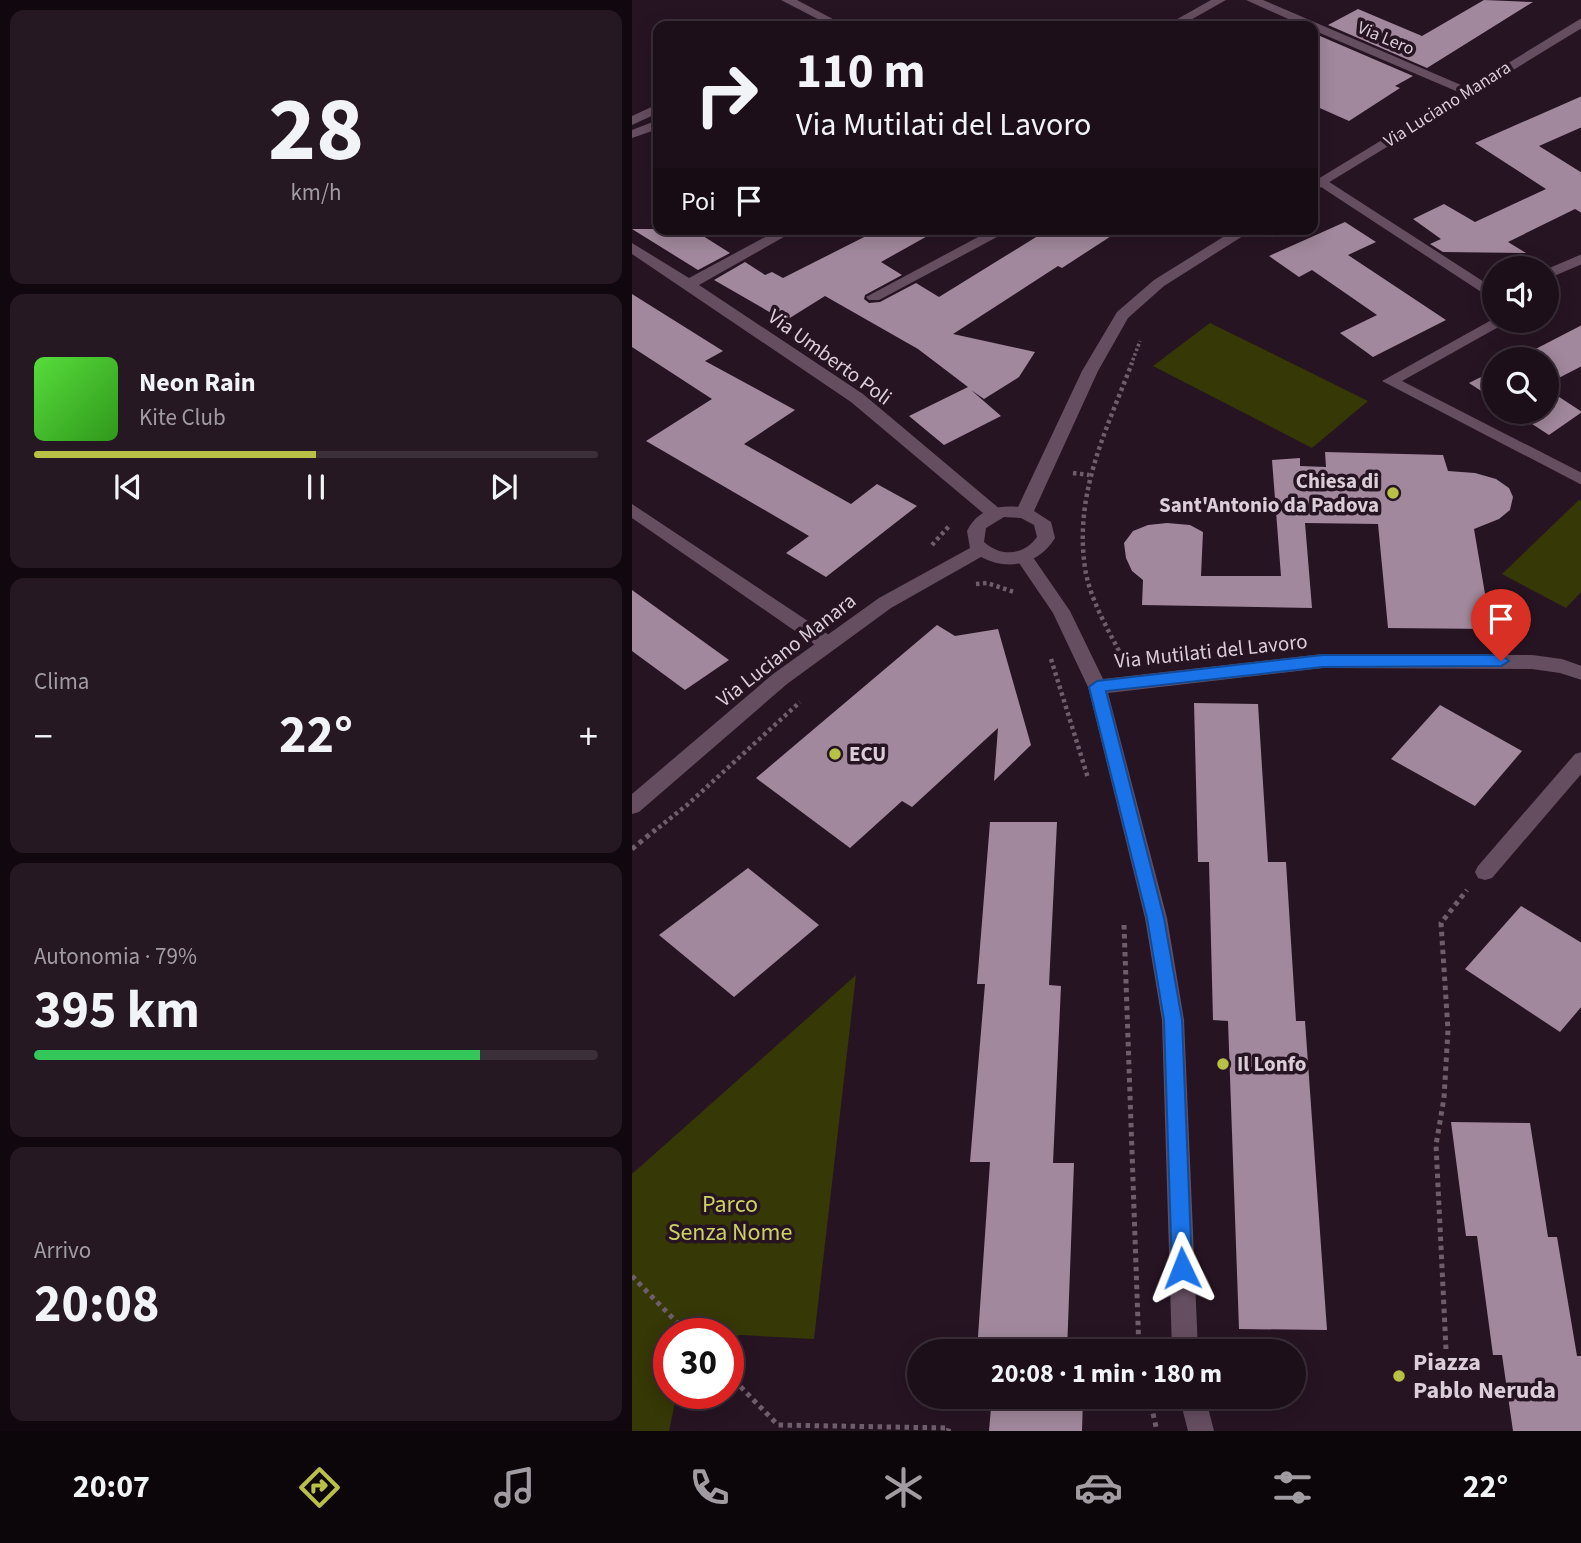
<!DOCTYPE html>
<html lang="it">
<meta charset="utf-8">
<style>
:root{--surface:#1d0f1a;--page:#251823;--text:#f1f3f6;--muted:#a09ca2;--line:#3b2f39;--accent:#b9c046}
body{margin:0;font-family:"Source Sans 3",sans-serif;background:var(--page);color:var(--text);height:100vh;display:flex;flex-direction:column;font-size:26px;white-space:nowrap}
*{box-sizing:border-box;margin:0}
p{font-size:23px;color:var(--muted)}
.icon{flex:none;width:38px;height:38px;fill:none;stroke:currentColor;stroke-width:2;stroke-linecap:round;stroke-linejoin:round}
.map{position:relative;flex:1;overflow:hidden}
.side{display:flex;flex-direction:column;gap:10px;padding:10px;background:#10080e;width:632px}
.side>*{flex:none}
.guide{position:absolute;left:21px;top:21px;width:665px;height:214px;border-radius:14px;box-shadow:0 4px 18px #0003,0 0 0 2px var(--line);background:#1d0f1a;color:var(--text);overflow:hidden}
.tools{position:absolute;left:850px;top:256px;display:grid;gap:14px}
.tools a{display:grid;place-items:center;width:77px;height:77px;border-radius:50%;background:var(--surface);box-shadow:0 4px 18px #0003,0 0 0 2px var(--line);font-size:35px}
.speed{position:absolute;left:21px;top:1318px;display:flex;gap:14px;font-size:35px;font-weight:700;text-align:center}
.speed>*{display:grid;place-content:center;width:91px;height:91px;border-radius:50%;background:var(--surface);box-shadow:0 4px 18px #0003,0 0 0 2px var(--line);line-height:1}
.speed .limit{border:10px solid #d22;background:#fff;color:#111}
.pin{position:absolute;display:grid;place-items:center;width:60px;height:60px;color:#fff;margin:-72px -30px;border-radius:50% 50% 50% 0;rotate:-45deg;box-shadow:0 0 7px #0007}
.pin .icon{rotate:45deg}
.me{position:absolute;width:77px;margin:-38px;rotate:358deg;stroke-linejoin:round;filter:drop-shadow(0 0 5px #0008)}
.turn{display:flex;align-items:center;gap:24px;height:147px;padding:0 28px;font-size:32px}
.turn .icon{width:91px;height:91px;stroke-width:2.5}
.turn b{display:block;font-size:49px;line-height:60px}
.then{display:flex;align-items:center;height:66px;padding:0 28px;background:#0003;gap:14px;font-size:26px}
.big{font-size:52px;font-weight:700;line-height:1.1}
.side .widget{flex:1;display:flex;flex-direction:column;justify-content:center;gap:10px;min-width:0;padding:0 24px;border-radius:14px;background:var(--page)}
.side .dial{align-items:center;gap:0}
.dial b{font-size:91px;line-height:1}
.song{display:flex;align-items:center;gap:21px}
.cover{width:84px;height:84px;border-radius:10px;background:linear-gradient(135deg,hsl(110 70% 55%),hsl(110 70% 35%))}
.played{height:7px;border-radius:4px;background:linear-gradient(90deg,var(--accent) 50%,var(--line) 50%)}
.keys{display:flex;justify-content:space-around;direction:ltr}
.heat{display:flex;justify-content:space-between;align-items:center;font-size:38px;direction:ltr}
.charge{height:10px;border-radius:5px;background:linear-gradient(90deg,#34c759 79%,var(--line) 0)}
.trip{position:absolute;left:275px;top:1339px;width:399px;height:70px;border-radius:35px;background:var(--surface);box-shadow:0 4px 18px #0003,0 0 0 2px var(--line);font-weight:700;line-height:70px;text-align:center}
.menu{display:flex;height:112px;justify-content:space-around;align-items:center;background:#0c060a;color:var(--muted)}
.menu .icon{width:49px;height:49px}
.menu .current{color:var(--accent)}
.menu b{font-size:32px;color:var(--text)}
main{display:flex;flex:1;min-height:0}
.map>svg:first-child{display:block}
.green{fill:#363806}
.building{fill:#a1889c}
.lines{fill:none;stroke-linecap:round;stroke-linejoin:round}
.path-far2{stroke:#6e5e6b;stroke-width:3.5;stroke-dasharray:2.5 2.5;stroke-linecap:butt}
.path-far1{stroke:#6e5e6b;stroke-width:4.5;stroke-dasharray:3.5 3.5;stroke-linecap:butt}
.path{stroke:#6e5e6b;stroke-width:5;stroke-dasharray:4.5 4.5;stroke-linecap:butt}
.service{fill:#654e60;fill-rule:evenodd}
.minor{fill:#654e60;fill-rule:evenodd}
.tertiary{fill:#654e60;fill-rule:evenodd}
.route{fill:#1a73e8;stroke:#114b97;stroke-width:2}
.poi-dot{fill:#b9c046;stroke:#271423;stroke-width:2.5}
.labels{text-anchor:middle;stroke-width:7;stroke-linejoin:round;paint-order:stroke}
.far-street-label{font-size:18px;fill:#dbced8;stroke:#271423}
.street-label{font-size:21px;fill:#dbced8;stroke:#271423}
.poi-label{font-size:21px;font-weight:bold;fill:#dbced8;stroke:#271423;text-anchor:start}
.near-park-label{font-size:24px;fill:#cbd262;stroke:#271423}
.near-poi-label{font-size:24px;font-weight:bold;fill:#dbced8;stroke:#271423;text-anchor:start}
</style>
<main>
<section class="side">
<div class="widget dial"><b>28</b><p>km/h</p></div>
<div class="widget">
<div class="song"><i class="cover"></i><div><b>Neon Rain</b><p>Kite Club</p></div></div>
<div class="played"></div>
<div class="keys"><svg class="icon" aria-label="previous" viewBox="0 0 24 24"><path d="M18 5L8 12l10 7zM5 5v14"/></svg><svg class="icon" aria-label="pause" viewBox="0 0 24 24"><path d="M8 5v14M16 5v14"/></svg><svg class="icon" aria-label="next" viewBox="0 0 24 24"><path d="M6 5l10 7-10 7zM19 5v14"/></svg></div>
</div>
<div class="widget"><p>Clima</p>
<div class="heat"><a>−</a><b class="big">22°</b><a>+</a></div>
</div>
<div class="widget"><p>Autonomia · 79%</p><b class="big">395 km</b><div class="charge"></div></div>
<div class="widget"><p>Arrivo</p><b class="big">20:08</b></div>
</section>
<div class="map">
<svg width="950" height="1431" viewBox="0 0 950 1431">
<rect width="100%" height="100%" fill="#271423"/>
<g class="green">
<polygon points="578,323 736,401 680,448 521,366"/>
<polygon points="947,500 950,501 949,592 934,608 870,574"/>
<polygon points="224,975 182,1339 108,1335 96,1338 96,1334 37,1334 37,1393 45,1393 37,1431 0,1431 0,1174"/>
</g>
<g class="building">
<polygon points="852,0 901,2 795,68 696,25 726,9 790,36"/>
<polygon points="681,33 781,76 763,86 768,88 717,121 681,105"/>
<polygon points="950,96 950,127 907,146 950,173 950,213 943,209 876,242 894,253 811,252 798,244 809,239 781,219 812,204 843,222 914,189 843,143"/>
<polygon points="713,222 744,242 716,255 814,320 741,357 708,333 745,315 680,270 667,277 637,256"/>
<polygon points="0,229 60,229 98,253 66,270"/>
<polygon points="248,229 308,229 249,262 270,275 233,295 232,299 237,303 248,302 284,283 307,297 417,229 490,229 430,268 426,266 321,334 403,352 387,377 352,399 339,390 369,416 312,445 277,416 336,387 286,349 193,296 153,321 82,280 113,262 133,275 140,272 151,278"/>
<polygon points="0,294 91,351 73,361 163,410 112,444 219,504 245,484 285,506 194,577 154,553 177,536 14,441 80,399 0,347"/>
<polygon points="950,325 950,366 915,384 915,359 884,359"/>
<polygon points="863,370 863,400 837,383"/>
<polygon points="915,389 950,412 917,435 880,411 915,411"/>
<polygon points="693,452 811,455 816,471 843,473 864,479 877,488 881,497 878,510 867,519 842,529 859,629 756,628 746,524 673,523 680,608 510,605 511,580 500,571 494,558 492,543 501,531 516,525 535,523 558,525 571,532 569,576 649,576 640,460 668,458 668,466 694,467"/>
<polygon points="0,590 97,660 53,690 0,651"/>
<polygon points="305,625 323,636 366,629 399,745 362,781 366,728 280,807 270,801 218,848 124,778"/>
<polygon points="562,703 626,704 636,862 654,862 664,1021 673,1021 695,1330 607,1329 596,1021 581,1020 577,862 566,862"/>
<polygon points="808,705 890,751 843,806 759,759"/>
<polygon points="358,822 425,822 417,985 429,986 421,1163 442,1163 435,1351 345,1351 358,1162 338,1162 353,984 345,984"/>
<polygon points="116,868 187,925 102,997 27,935"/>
<polygon points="889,906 950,943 950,1006 928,1032 833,969"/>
<polygon points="819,1122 898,1123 916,1237 925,1237 945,1356 950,1356 950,1431 881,1431 870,1355 861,1355 845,1236 834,1236"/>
<polygon points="360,1396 451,1398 450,1431 357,1431"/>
</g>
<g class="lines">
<g class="path-far2">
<polyline points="639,236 650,229"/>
<polyline points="499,365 508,341"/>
</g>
<g class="path-far1">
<polyline points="441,473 457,475"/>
<polyline points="300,545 318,525"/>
<polyline points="344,584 355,583 382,592"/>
<path d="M490,657c-14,-28 -32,-57 -37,-89 -11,-75 21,-137 47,-205"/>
<polyline points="419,659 456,778"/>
<polyline points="21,832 55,805 168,702"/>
</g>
<g class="path">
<polyline points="0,849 23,830"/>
<polyline points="492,925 507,1351"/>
<polyline points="0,1276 56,1334"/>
<polyline points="814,1349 804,1145 812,1098 816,1030 809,923 835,890"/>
<polyline points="96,1374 146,1425 317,1428 316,1431"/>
<polyline points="517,1396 525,1431"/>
</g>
<polygon class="service" points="950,752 950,773 860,878 853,880 846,878 843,872 846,866 943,754"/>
<g class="minor">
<polygon points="149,0 165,0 214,26 199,26"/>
<polygon points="579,0 594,0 548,26 533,26"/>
<polygon points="614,0 631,0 843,91 836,95 831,94 681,30 681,26 672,26"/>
<polygon points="26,104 26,113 0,125 0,116"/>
<polygon points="26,120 26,129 0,138 0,130"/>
<polygon points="691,178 863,289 863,301 686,185 684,182"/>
<polygon points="148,229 166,229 67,285 231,394 369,510 372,514 369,518 357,518 219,402 0,254 0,243 57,278"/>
<polygon points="361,229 380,229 247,300 237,300 234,297"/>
<polygon points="950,254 950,264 915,279 915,269"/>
<polygon points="863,318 879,320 770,381 950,473 950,485 750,381"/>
<polygon points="0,504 203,639 205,644 203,649 189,649 0,518"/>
<polygon points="392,551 398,553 438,611 471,679 691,654 900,655 930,659 950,666 950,680 928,673 900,669 691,668 476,693 535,918 552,1020 566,1351 540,1351 530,1020 513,918 456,687 421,613 383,557"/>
<polygon points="547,1396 573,1396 582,1431 556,1431"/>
</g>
<g class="tertiary">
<polygon points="950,18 950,28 681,192 681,182"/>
<path d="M604,229h18l-90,57 -36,32 -30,53 -64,140 17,11 4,16c-16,26 -46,34 -74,19l-90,51 -104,76 -148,128 -7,2v-20l141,-120 106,-76 91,-50 -3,-17c10,-21 30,-26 51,-24l64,-136 35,-59 37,-32zM372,517l17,1 13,7 3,12c-14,19 -36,20 -53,5l2,-14z"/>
</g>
</g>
<polygon class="route" points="691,655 869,655 877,661 869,666 691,667 474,691 532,918 550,1020 560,1268 557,1275 550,1278 542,1275 540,1268 532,1020 515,918 457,687 465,681"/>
<g class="poi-dot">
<circle cx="761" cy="493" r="7"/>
<circle cx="203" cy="754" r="7"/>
<circle cx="591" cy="1064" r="7"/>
<circle cx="767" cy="1376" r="7"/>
</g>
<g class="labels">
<g class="far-street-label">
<text transform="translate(754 38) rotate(23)" y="6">Via Lero</text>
<text transform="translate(815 104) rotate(-32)" y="6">Via Luciano Manara</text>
</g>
<g class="street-label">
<text transform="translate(198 357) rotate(36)" y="7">Via Umberto Poli</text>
<text transform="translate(154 650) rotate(-38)" y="7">Via Luciano Manara</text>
<text transform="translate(579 651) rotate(-6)" y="7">Via Mutilati del Lavoro</text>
</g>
<g class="poi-label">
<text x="747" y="488" text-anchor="end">Chiesa di<tspan x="747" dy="24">Sant'Antonio da Padova</tspan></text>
<text x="217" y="761">ECU</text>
<text x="605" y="1071">Il Lonfo</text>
</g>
<g class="near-park-label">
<text x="98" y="1212">Parco<tspan x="98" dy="28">Senza Nome</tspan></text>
</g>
<g class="near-poi-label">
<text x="781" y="1370">Piazza<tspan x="781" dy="28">Pablo Neruda</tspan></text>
</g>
</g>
</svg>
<div class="tools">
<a><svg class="icon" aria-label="sound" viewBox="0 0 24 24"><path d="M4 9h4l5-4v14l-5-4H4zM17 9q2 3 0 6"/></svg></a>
<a><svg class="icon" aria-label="search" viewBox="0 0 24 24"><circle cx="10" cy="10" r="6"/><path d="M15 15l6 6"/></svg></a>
</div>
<div class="speed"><div class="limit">30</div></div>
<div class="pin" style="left:869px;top:661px;background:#d93025"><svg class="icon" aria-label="arrive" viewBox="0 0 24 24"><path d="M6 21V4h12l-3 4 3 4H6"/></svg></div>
<svg class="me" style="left:550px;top:1268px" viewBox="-20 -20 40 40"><path d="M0-17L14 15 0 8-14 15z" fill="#1a73e8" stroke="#fff" stroke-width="4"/></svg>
<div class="trip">20:08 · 1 min · 180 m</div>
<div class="guide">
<div class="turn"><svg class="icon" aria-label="right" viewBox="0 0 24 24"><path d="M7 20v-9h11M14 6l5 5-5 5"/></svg><div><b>110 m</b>Via Mutilati del Lavoro</div></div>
<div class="then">Poi<svg class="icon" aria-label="arrive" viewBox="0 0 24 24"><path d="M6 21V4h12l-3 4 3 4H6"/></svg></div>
</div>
</div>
</main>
<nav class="menu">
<b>20:07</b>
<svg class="icon current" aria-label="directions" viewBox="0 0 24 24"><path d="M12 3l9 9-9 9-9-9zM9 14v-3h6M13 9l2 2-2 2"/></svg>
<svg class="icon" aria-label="music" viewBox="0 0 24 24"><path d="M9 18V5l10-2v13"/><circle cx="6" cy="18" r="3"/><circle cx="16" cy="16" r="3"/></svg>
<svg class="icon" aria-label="phone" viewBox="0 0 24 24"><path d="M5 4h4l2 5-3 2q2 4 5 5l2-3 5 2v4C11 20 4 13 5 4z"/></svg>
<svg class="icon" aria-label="climate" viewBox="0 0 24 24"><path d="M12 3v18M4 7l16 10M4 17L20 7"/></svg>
<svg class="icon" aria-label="car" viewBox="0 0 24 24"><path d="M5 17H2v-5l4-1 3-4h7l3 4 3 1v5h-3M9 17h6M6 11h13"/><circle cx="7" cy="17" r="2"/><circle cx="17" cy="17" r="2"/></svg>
<svg class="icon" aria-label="filters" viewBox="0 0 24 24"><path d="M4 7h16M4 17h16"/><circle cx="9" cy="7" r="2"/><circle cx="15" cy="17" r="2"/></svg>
<b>22°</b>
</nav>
